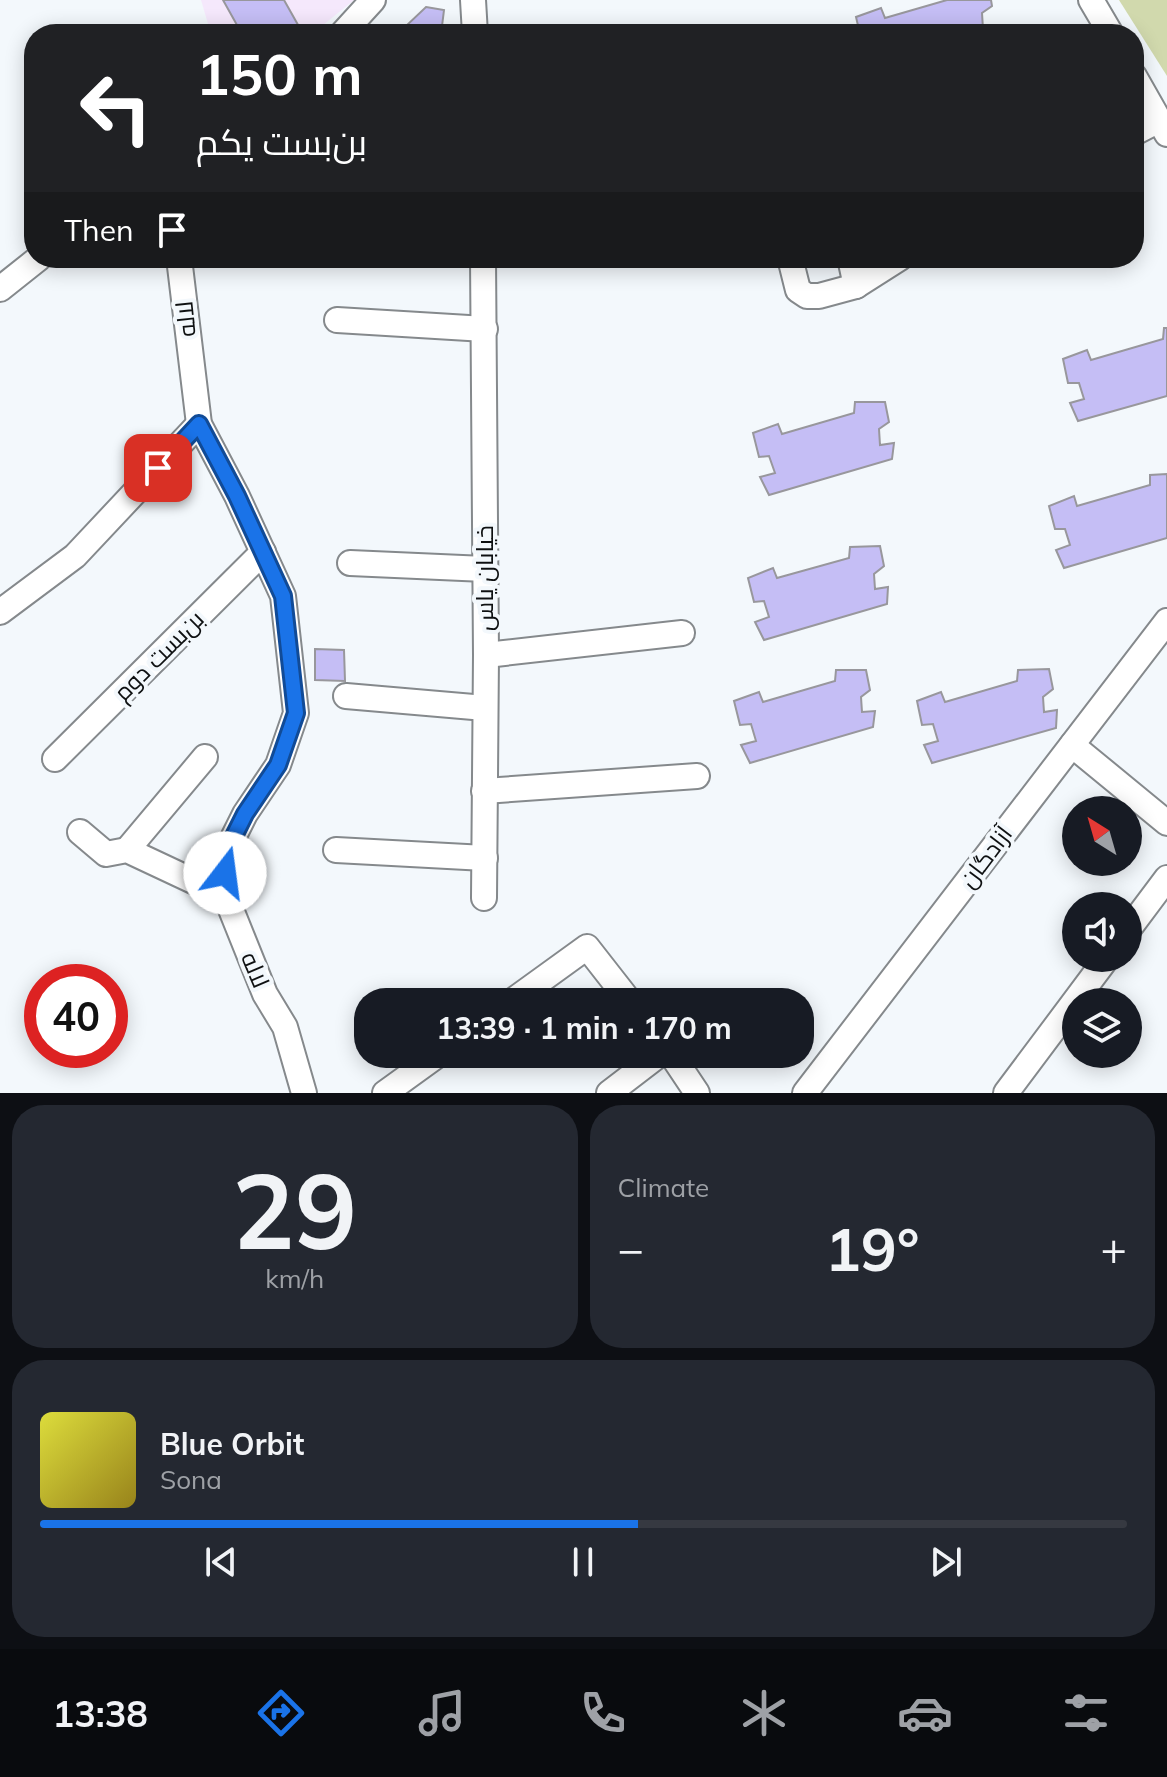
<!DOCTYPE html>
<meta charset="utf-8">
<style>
:root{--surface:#171b24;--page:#242831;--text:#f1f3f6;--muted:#9ea1a6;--line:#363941;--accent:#1a73e8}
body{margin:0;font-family:Mulish,Cairo,sans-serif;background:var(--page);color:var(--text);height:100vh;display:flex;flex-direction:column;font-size:30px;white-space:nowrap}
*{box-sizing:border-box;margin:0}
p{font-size:26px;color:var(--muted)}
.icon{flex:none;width:44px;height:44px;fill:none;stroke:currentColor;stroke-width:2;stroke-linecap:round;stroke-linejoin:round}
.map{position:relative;height:1093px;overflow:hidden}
.panel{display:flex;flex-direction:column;gap:12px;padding:12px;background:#0d0f14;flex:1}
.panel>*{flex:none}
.guide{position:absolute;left:24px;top:24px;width:1120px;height:244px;border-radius:32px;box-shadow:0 4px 20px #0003;background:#202124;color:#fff;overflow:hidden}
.needle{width:52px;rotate:323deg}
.tools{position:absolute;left:1062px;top:796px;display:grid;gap:16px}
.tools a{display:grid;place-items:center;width:80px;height:80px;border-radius:50%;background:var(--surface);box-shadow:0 4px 20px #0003;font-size:40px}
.speed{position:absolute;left:24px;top:964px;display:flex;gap:16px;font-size:40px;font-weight:700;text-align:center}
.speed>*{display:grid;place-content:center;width:104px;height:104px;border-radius:50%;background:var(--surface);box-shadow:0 4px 20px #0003;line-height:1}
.speed .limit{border:12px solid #d22;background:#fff;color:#111}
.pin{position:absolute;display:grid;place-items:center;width:68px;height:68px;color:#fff;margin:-34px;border-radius:16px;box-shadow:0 4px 12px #0006}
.me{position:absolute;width:88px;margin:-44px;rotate:15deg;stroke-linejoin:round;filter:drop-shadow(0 0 6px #0008)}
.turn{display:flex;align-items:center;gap:28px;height:168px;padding:0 40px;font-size:36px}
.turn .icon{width:104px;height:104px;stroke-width:2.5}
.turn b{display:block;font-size:56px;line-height:68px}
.then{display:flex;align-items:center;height:76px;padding:0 40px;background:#0003;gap:16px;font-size:30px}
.big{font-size:60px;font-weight:700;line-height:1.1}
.panel .widget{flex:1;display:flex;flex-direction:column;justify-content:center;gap:12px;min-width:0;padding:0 28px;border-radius:32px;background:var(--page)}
.panel .dial{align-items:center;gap:0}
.dial b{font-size:104px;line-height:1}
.song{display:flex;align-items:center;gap:24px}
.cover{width:96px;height:96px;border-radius:12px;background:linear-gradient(135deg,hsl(60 70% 55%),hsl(50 70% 35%))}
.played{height:8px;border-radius:4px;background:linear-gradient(90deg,var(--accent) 55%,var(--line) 55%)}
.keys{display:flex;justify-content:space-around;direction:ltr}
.heat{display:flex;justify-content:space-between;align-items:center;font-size:44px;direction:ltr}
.panel .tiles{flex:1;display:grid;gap:12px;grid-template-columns:1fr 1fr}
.widget:last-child{grid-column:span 2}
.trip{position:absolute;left:354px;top:988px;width:460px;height:80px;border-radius:32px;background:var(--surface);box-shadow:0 4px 20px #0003;font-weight:700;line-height:80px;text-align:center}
.tab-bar{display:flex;height:128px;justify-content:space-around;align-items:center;background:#090b0e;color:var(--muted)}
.tab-bar .icon{width:56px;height:56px}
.tab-bar .current{color:var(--accent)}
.tab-bar b{font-size:36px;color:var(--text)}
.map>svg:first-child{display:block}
.education{fill:#f5e8fc}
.green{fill:#d1d9ad}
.building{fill:#c5bef5;stroke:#98979c;stroke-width:2}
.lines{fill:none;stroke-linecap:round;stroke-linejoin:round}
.minor-casing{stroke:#85898c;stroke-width:28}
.minor{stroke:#fff;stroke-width:24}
.route-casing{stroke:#114b97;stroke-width:20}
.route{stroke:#1a73e8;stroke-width:14}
.labels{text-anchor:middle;stroke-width:8;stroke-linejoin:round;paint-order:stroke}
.street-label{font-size:24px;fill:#0e1011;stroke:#f3f8fc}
</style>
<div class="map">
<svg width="1167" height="1093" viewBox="0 0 1167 1093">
<rect width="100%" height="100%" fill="#f3f8fc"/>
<polygon class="education" points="201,0 354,0 312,34 211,34"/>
<polygon class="green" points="1119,0 1167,0 1167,76"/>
<g class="building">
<polygon points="223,0 284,0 302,32 299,34 242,34"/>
<polygon points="947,0 991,0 992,6 982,13 983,29 997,27 996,34 860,34 856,17 881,8 885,18"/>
<polygon points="426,7 444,10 441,34 402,34 407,25"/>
<polygon points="1164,328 1167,328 1167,396 1078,421 1070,403 1084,399 1079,383 1068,383 1063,359 1087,350 1091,360 1163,339"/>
<polygon points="855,402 885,402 889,422 879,429 880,445 894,443 892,459 769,495 760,477 775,473 769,456 759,457 753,433 778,424 782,434 854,413"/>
<polygon points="1167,474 1167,538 1064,568 1056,550 1070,545 1065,529 1055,529 1049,506 1074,496 1077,506 1150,485 1150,475"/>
<polygon points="880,546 884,566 874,574 875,589 888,587 887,604 764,640 755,622 769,617 764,601 754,602 748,578 773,568 777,578 849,558 850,547"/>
<polygon points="315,649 344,650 345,681 315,680"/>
<polygon points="1049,669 1053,689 1043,697 1044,712 1057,710 1056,728 932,763 924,745 938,741 933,724 922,725 917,701 941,692 945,702 1017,681 1018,670"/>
<polygon points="836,670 866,670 870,690 861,697 862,712 875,711 873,727 750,763 741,745 756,741 751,724 740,725 734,701 759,692 763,702 835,681"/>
</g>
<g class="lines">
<defs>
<g id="minor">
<polyline points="473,0 475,34"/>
<polyline points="1091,0 1111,34"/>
<polyline points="342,34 373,0"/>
<polyline points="1134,76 1167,134"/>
<polyline points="1134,133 1159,120"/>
<polyline points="179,258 199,424 237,496 283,596 296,713 278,765 245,814 225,854 224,892 265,994 285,1027 304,1093"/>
<polyline points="483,258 486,655 484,898"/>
<polyline points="790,258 798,290 807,296 819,296 856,286 900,258"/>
<polyline points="850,258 856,286"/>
<polyline points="0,289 39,258"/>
<polyline points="337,320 485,329"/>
<polyline points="350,563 485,569"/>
<polyline points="0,612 75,556 199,424"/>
<polyline points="486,655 682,633"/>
<polyline points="346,696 485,708"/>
<polyline points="1072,745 1167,823"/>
<polyline points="55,759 263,552"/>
<polyline points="484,791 697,776"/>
<polyline points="80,832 106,854 127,850 225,896"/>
<polyline points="127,850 205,757"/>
<polyline points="336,850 485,858"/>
<polyline points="1128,930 1167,878"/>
<polyline points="511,1002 587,947 630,1002"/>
<polyline points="671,1054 697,1093"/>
<polyline points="385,1093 439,1054"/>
<polyline points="609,1093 660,1054"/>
<polyline points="805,1093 1167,621"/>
<polyline points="1006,1093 1107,958"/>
</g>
</defs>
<use href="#minor" class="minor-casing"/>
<use href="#minor" class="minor"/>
</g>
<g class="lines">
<defs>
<polyline id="route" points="158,468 199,424 237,496 283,596 296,713 278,765 245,814 225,854 225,873"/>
</defs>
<use href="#route" class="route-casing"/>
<use href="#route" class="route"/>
</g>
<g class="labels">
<g class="street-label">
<text transform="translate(186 319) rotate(-96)" y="8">لاله</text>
<text transform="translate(485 578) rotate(-90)" y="8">خیابان یاس</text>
<text transform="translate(159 656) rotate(-45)" y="8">بن‌بست دوم</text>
<text transform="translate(986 857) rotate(-53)" y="8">آزادگان</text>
<text transform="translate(255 970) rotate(67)" y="8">لاله</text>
</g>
</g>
</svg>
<div class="tools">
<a><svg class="needle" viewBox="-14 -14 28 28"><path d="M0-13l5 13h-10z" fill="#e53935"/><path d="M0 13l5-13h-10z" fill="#9ea1a6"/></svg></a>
<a><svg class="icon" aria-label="sound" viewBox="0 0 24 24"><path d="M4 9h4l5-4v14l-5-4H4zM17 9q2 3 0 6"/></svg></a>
<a><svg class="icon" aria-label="layers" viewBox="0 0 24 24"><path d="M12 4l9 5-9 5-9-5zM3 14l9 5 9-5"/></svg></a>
</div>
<div class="speed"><div class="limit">40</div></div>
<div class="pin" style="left:158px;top:468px;background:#d93025"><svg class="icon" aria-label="arrive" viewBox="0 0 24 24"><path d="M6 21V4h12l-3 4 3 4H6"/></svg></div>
<svg class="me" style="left:225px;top:873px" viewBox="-20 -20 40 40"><circle r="19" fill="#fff"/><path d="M0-13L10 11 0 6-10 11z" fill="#1a73e8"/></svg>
<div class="trip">13:39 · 1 min · 170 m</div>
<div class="guide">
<div class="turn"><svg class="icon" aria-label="left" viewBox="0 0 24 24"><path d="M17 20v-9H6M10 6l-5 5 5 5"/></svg><div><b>150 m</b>بن‌بست یکم</div></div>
<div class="then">Then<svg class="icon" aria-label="arrive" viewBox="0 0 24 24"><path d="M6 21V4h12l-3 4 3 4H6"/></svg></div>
</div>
</div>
<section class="panel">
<div class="tiles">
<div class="widget dial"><b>29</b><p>km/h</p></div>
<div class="widget"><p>Climate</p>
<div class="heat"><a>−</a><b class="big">19°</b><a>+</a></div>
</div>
<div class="widget">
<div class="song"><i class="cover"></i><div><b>Blue Orbit</b><p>Sona</p></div></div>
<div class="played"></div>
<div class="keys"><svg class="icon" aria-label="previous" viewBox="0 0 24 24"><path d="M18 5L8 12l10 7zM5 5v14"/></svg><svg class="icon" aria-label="pause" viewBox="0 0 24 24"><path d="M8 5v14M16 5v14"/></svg><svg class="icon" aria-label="next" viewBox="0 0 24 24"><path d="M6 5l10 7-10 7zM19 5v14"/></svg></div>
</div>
</div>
</section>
<nav class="tab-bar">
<b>13:38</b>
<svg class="icon current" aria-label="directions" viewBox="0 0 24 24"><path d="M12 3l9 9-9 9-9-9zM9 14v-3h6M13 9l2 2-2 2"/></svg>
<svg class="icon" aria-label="music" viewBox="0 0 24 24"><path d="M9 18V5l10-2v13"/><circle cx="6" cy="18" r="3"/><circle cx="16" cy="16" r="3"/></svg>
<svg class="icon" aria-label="phone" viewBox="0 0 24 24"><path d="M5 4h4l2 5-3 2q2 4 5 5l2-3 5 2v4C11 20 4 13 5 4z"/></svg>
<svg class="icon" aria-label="climate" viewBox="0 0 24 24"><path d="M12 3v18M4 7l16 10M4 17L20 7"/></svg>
<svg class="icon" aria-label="car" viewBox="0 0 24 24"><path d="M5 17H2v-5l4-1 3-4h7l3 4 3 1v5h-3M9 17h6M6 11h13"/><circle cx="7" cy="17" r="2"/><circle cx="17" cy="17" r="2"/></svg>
<svg class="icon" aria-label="filters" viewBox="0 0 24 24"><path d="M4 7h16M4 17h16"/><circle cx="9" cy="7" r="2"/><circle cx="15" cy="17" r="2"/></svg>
</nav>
